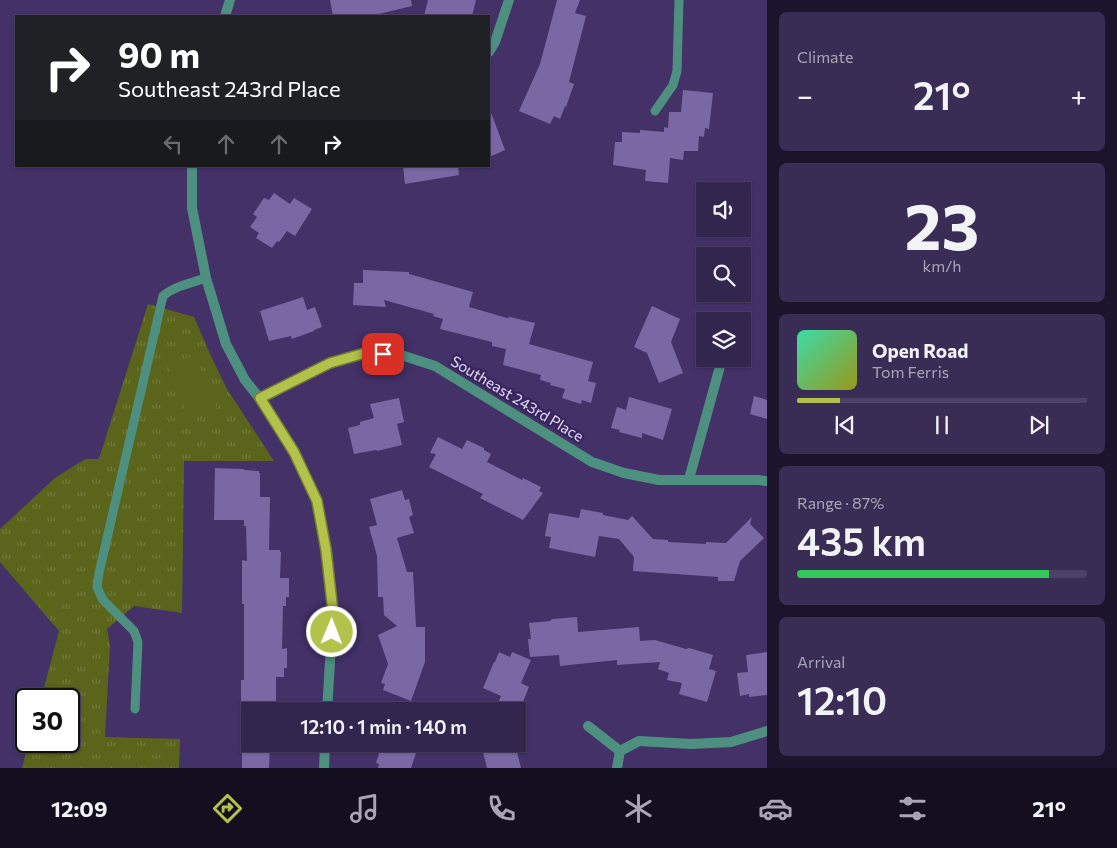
<!DOCTYPE html>
<meta charset="utf-8">
<style>
:root{--surface:#32254e;--page:#3a2d55;--text:#f1f3f6;--muted:#a8a5b6;--line:#4d4266;--accent:#b3c24b}
body{margin:0;font-family:Commissioner,sans-serif;background:var(--page);color:var(--text);height:100vh;display:flex;flex-direction:column;font-size:19px;white-space:nowrap}
*{box-sizing:border-box;margin:0}
p{font-size:16px;color:var(--muted)}
.icon{flex:none;width:28px;height:28px;fill:none;stroke:currentColor;stroke-width:2;stroke-linecap:round;stroke-linejoin:round}
.map{position:relative;flex:1;overflow:hidden}
.side{display:flex;flex-direction:column;gap:12px;padding:12px;background:#1c142b;width:350px}
.side>*{flex:none}
.hud{position:absolute;left:15px;top:15px;width:475px;height:152px;border-radius:0px;box-shadow:0 1px 4px #0004,0 0 0 1px var(--line);background:#202124;color:#fff;overflow:hidden}
.controls{position:absolute;left:696px;top:182px;display:grid;gap:10px}
.controls a{display:grid;place-items:center;width:55px;height:55px;border-radius:0px;background:var(--surface);box-shadow:0 1px 4px #0004,0 0 0 1px var(--line);font-size:25px}
.speed{position:absolute;left:15px;top:688px;display:flex;gap:10px;font-size:25px;font-weight:700;text-align:center}
.speed>*{display:grid;place-content:center;width:65px;height:65px;border-radius:50%;background:var(--surface);box-shadow:0 1px 4px #0004,0 0 0 1px var(--line);line-height:1}
.speed .limit{border:2px solid #111;border-radius:8px;background:#fff;color:#111}
.pin{position:absolute;display:grid;place-items:center;width:42px;height:42px;color:#fff;margin:-21px;border-radius:10px;box-shadow:0 2px 8px #0006}
.me{position:absolute;width:55px;margin:-28px;rotate:1deg;stroke-linejoin:round;filter:drop-shadow(0 0 4px #0008)}
.turn{display:flex;align-items:center;gap:18px;height:105px;padding:0 20px;font-size:22px}
.turn .icon{width:65px;height:65px;stroke-width:2.5}
.turn b{display:block;font-size:35px;line-height:42px}
.lanes{display:flex;align-items:center;height:48px;padding:0 20px;background:#0003;justify-content:center;gap:25px;direction:ltr}
.lanes .off{opacity:.35}
.big{font-size:38px;font-weight:600;line-height:1.1}
.side .tile{flex:1;display:flex;flex-direction:column;justify-content:center;gap:8px;min-width:0;padding:0 18px;border-radius:8px;background:var(--page)}
.side .dial{align-items:center;gap:0}
.dial b{font-size:65px;line-height:1}
.song{display:flex;align-items:center;gap:15px}
.cover{width:60px;height:60px;border-radius:8px;background:linear-gradient(135deg,hsl(160 70% 55%),hsl(60 70% 35%))}
.played{height:5px;border-radius:2px;background:linear-gradient(90deg,var(--accent) 15%,var(--line) 15%)}
.keys{display:flex;justify-content:space-around;direction:ltr}
.heat{display:flex;justify-content:space-between;align-items:center;font-size:28px;direction:ltr}
.charge{height:8px;border-radius:4px;background:linear-gradient(90deg,#34c759 87%,var(--line) 0)}
.trip{position:absolute;left:241px;top:702px;width:285px;height:50px;border-radius:0px;background:var(--surface);box-shadow:0 1px 4px #0004,0 0 0 1px var(--line);font-weight:600;line-height:50px;text-align:center}
.tabs{display:flex;height:80px;justify-content:space-around;align-items:center;background:#140f1f;color:var(--muted)}
.tabs .icon{width:35px;height:35px}
.tabs .on{color:var(--accent)}
.tabs b{font-size:22px;color:var(--text)}
main{display:flex;flex:1;min-height:0}
.map>svg:first-child{display:block}
.grass{fill:url(#grass-tufts)}
.pitch{fill:#5b641b}
.building{fill:#7968a4}
.lines{fill:none;stroke-linecap:round;stroke-linejoin:round}
.service{stroke:#4e9080;stroke-width:9}
.minor{stroke:#4e9080;stroke-width:10}
.route-casing{stroke:#747e31;stroke-width:12}
.route{stroke:#b3c24b;stroke-width:9}
.labels{text-anchor:middle;stroke-width:5;stroke-linejoin:round;paint-order:stroke}
.street-label{font-size:15px;fill:#e2dafc;stroke:#38265d}
</style>
<main>
<div class="map">
<svg width="767" height="768" viewBox="0 0 767 768">
<defs>
<pattern id="grass-tufts" width="24" height="20" patternUnits="userSpaceOnUse" patternTransform="scale(1.25)"><rect width="24" height="20" fill="#5b641b"/><path d="M3 7l-1-3M5 7V3M7 7l1-3M15 17l-1-3M17 17v-4M19 17l1-3" fill="none" stroke="#727a3d"/></pattern>
</defs>
<rect width="100%" height="100%" fill="#433168"/>
<polygon class="grass" points="148,304 194,317 211,356 227,389 274,461 184,461 182,613 134,606 107,629 110,645 105,737 180,739 179,768 22,768 29,741 69,741 69,699 41,699 59,631 0,562 0,529 55,478 85,459 99,459"/>
<polygon class="pitch" points="195,355 217,408 190,419 168,366"/>
<g class="building">
<polygon points="330,0 411,0 412,6 379,14 380,16 333,16"/>
<polygon points="428,0 476,0 472,16 424,16"/>
<polygon points="557,0 580,0 575,13 586,16 569,82 574,84 566,107 565,106 560,119 554,116 550,124 519,111 540,64"/>
<polygon points="683,90 713,93 709,129 705,128 704,137 699,136 698,151 684,151 683,160 670,158 668,183 645,181 646,170 613,165 615,142 622,142 622,132 640,133 640,130 664,132 664,127 668,128 669,112 681,112"/>
<polygon points="490,110 505,150 489,157 489,111"/>
<polygon points="403,166 458,166 459,175 405,184"/>
<polygon points="274,193 290,204 294,198 312,209 295,236 287,231 279,242 277,241 272,248 256,238 259,233 250,227 257,217 253,214 264,198 269,200"/>
<polygon points="363,270 409,272 409,274 473,292 469,307 507,318 510,317 535,323 529,344 593,362 588,381 596,383 591,403 582,400 581,404 562,398 565,389 550,385 551,383 540,380 541,375 503,365 506,349 492,346 492,342 440,329 443,319 433,316 434,314 384,300 386,307 353,305 354,283 363,283"/>
<polygon points="303,297 307,310 315,307 322,327 314,330 314,331 292,339 291,336 269,341 260,311"/>
<polygon points="652,306 680,319 671,342 683,373 659,383 647,353 634,347"/>
<polygon points="754,396 767,400 767,419 750,414"/>
<polygon points="629,397 672,409 663,440 642,433 642,438 619,432 620,430 611,428 617,407 626,410"/>
<polygon points="399,398 404,422 397,424 402,445 377,451 376,450 354,454 348,428 360,425 360,422 374,418 370,404"/>
<polygon points="438,437 462,449 467,440 484,448 484,450 491,454 487,462 522,480 523,478 541,487 539,491 543,493 523,520 480,498 483,494 429,467 436,454 430,453"/>
<polygon points="215,468 243,469 245,470 259,471 259,473 260,473 260,497 270,497 269,550 280,550 280,552 281,552 280,578 289,578 289,597 286,597 286,606 283,606 282,649 287,648 287,668 284,668 284,677 276,677 276,711 241,711 241,680 244,680 244,604 242,604 242,560 247,561 246,526 244,526 244,520 214,520"/>
<polygon points="402,490 405,500 409,499 413,515 409,517 414,533 397,538 407,572 413,572 416,627 425,627 425,662 411,701 383,690 385,684 381,683 388,664 378,635 397,626 384,615 383,597 378,597 377,556 369,527 377,525 370,499"/>
<polygon points="581,509 603,513 603,515 628,520 632,516 653,539 668,540 668,542 706,544 706,542 726,543 752,517 750,524 764,538 740,561 734,581 718,581 718,577 633,571 634,557 619,539 599,536 595,557 549,548 551,537 545,536 549,513 579,518"/>
<polygon points="577,617 578,632 639,627 640,641 655,640 686,649 689,648 713,655 709,669 716,671 707,702 679,694 682,683 667,680 669,673 658,669 660,662 617,665 617,660 560,666 559,655 530,657 528,639 531,639 529,623 550,621 552,619"/>
<polygon points="499,652 510,657 512,652 531,660 521,683 529,687 518,714 518,711 511,711 497,705 501,696 483,688 494,662 495,662"/>
<polygon points="767,652 767,695 749,697 749,694 740,696 737,673 748,672 746,655"/>
<polygon points="242,744 270,744 269,768 242,768"/>
<polygon points="382,744 419,744 411,768 378,768 379,764 376,763"/>
<polygon points="481,744 515,744 521,768 487,768"/>
</g>
<g class="lines">
<g class="service">
<polyline points="655,111 673,85 677,71 679,0"/>
<path d="M135,709l3,-67 -4,-11 -31,-31 -6,-13 2,-14 64,-277c12,-10 28,-13 43,-18"/>
</g>
<g class="minor">
<polyline points="225,16 230,0"/>
<polyline points="489,52 495,42 509,0"/>
<polyline points="192,166 192,208 206,278 226,344 245,380 260,399 294,452 317,501 327,550 333,612 327,711"/>
<polyline points="733,321 734,317"/>
<polyline points="260,399 330,363 365,353 401,355 435,366 592,462 624,473 659,480 758,480 767,481"/>
<polyline points="689,479 722,359"/>
<polyline points="588,726 620,751"/>
<polyline points="620,751 639,741 691,744 731,742 767,731"/>
<polyline points="324,768 325,744"/>
<polyline points="617,768 620,751"/>
</g>
</g>
<g class="lines">
<defs>
<polyline id="route" points="332,632 333,612 326,550 317,501 294,452 260,398 330,363 365,353 383,354"/>
</defs>
<use href="#route" class="route-casing"/>
<use href="#route" class="route"/>
</g>
<g class="labels">
<g class="street-label">
<text transform="translate(517 399) rotate(31)" y="5">Southeast 243rd Place</text>
</g>
</g>
</svg>
<div class="controls">
<a><svg class="icon" aria-label="sound" viewBox="0 0 24 24"><path d="M4 9h4l5-4v14l-5-4H4zM17 9q2 3 0 6"/></svg></a>
<a><svg class="icon" aria-label="search" viewBox="0 0 24 24"><circle cx="10" cy="10" r="6"/><path d="M15 15l6 6"/></svg></a>
<a><svg class="icon" aria-label="layers" viewBox="0 0 24 24"><path d="M12 4l9 5-9 5-9-5zM3 14l9 5 9-5"/></svg></a>
</div>
<div class="speed"><div class="limit">30</div></div>
<div class="pin" style="left:383px;top:354px;background:#d93025"><svg class="icon" aria-label="arrive" viewBox="0 0 24 24"><path d="M6 21V4h12l-3 4 3 4H6"/></svg></div>
<svg class="me" style="left:332px;top:632px" viewBox="-20 -20 40 40"><circle r="17" fill="#b3c24b" stroke="#fff" stroke-width="3"/><path d="M0-11L8 9 0 5-8 9z" fill="#fff"/></svg>
<div class="trip">12:10 · 1 min · 140 m</div>
<div class="hud">
<div class="turn"><svg class="icon" aria-label="right" viewBox="0 0 24 24"><path d="M7 20v-9h11M14 6l5 5-5 5"/></svg><div><b>90 m</b>Southeast 243rd Place</div></div>
<div class="lanes"><svg class="icon off" aria-label="left" viewBox="0 0 24 24"><path d="M17 20v-9H6M10 6l-5 5 5 5"/></svg><svg class="icon off" aria-label="ahead" viewBox="0 0 24 24"><path d="M12 20V5M6 11l6-6 6 6"/></svg><svg class="icon off" aria-label="ahead" viewBox="0 0 24 24"><path d="M12 20V5M6 11l6-6 6 6"/></svg><svg class="icon" aria-label="right" viewBox="0 0 24 24"><path d="M7 20v-9h11M14 6l5 5-5 5"/></svg></div>
</div>
</div>
<section class="side">
<div class="tile"><p>Climate</p>
<div class="heat"><a>−</a><b class="big">21°</b><a>+</a></div>
</div>
<div class="tile dial"><b>23</b><p>km/h</p></div>
<div class="tile">
<div class="song"><i class="cover"></i><div><b>Open Road</b><p>Tom Ferris</p></div></div>
<div class="played"></div>
<div class="keys"><svg class="icon" aria-label="previous" viewBox="0 0 24 24"><path d="M18 5L8 12l10 7zM5 5v14"/></svg><svg class="icon" aria-label="pause" viewBox="0 0 24 24"><path d="M8 5v14M16 5v14"/></svg><svg class="icon" aria-label="next" viewBox="0 0 24 24"><path d="M6 5l10 7-10 7zM19 5v14"/></svg></div>
</div>
<div class="tile"><p>Range · 87%</p><b class="big">435 km</b><div class="charge"></div></div>
<div class="tile"><p>Arrival</p><b class="big">12:10</b></div>
</section>
</main>
<nav class="tabs">
<b>12:09</b>
<svg class="icon on" aria-label="directions" viewBox="0 0 24 24"><path d="M12 3l9 9-9 9-9-9zM9 14v-3h6M13 9l2 2-2 2"/></svg>
<svg class="icon" aria-label="music" viewBox="0 0 24 24"><path d="M9 18V5l10-2v13"/><circle cx="6" cy="18" r="3"/><circle cx="16" cy="16" r="3"/></svg>
<svg class="icon" aria-label="phone" viewBox="0 0 24 24"><path d="M5 4h4l2 5-3 2q2 4 5 5l2-3 5 2v4C11 20 4 13 5 4z"/></svg>
<svg class="icon" aria-label="climate" viewBox="0 0 24 24"><path d="M12 3v18M4 7l16 10M4 17L20 7"/></svg>
<svg class="icon" aria-label="car" viewBox="0 0 24 24"><path d="M5 17H2v-5l4-1 3-4h7l3 4 3 1v5h-3M9 17h6M6 11h13"/><circle cx="7" cy="17" r="2"/><circle cx="17" cy="17" r="2"/></svg>
<svg class="icon" aria-label="filters" viewBox="0 0 24 24"><path d="M4 7h16M4 17h16"/><circle cx="9" cy="7" r="2"/><circle cx="15" cy="17" r="2"/></svg>
<b>21°</b>
</nav>
